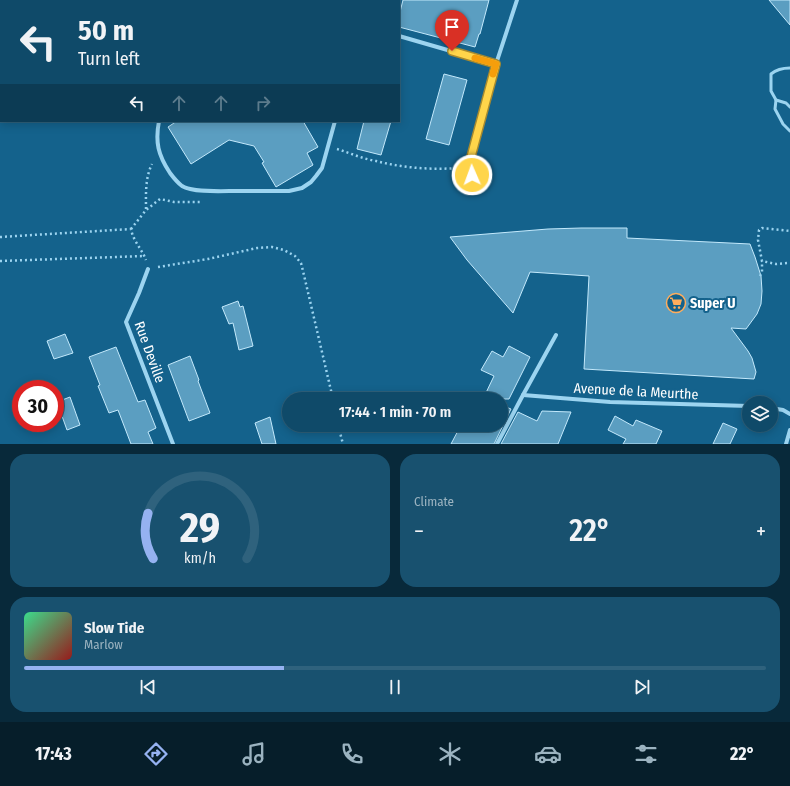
<!DOCTYPE html>
<meta charset="utf-8">
<style>
:root{--surface:#0f4a69;--page:#18516f;--text:#f1f3f6;--muted:#9bb3c0;--line:#2f627d;--accent:#95b2f1}
body{margin:0;font-family:"Fira Sans Condensed",sans-serif;background:var(--page);color:var(--text);height:100vh;display:flex;flex-direction:column;font-size:15px;white-space:nowrap}
*{box-sizing:border-box;margin:0}
p{font-size:13px;color:var(--muted)}
.icon{flex:none;width:22px;height:22px;fill:none;stroke:currentColor;stroke-width:2;stroke-linecap:round;stroke-linejoin:round}
.map{position:relative;height:444px;overflow:hidden}
.drawer{display:flex;flex-direction:column;gap:10px;padding:10px;background:#08293a;flex:1}
.drawer>*{flex:none}
.banner{position:absolute;left:0px;top:0px;width:400px;height:122px;box-shadow:0 2px 10px #0003,0 0 0 1px var(--line);background:#0f4a69;color:var(--text);overflow:hidden}
.buttons{position:absolute;left:742px;top:396px;display:grid;gap:8px}
.buttons a{display:grid;place-items:center;width:36px;height:36px;border-radius:50%;background:var(--surface);box-shadow:0 2px 10px #0003,0 0 0 1px var(--line);font-size:20px}
.speed{position:absolute;left:12px;top:380px;display:flex;gap:8px;font-size:20px;font-weight:700;text-align:center}
.speed>*{display:grid;place-content:center;width:52px;height:52px;border-radius:50%;background:var(--surface);box-shadow:0 2px 10px #0003,0 0 0 1px var(--line);line-height:1}
.speed .limit{border:6px solid #d22;background:#fff;color:#111}
.pin{position:absolute;display:grid;place-items:center;width:34px;height:34px;color:#fff;margin:-41px -17px;border-radius:50% 50% 50% 0;rotate:-45deg;box-shadow:0 0 4px #0007}
.pin .icon{rotate:45deg}
.me{position:absolute;width:44px;margin:-22px;rotate:358deg;stroke-linejoin:round;filter:drop-shadow(0 0 3px #0008)}
.turn{display:flex;align-items:center;gap:14px;height:84px;padding:0 12px;font-size:18px}
.turn .icon{width:52px;height:52px;stroke-width:2.5}
.turn b{display:block;font-size:28px;line-height:34px}
.lanes{display:flex;align-items:center;height:38px;padding:0 12px;background:#0003;justify-content:center;gap:20px;direction:ltr}
.lanes .off{opacity:.35}
.big{font-size:30px;font-weight:600;line-height:1.1}
.drawer .card{flex:1;display:flex;flex-direction:column;justify-content:center;gap:6px;min-width:0;padding:0 14px;border-radius:16px;background:var(--page)}
.drawer .dial{align-items:center;gap:0}
.dial svg{height:104px;overflow:visible;fill:none;stroke:var(--line);stroke-width:7;stroke-linecap:round;text-anchor:middle}
.dial text{fill:var(--text);stroke:none}
.song{display:flex;align-items:center;gap:12px}
.cover{width:48px;height:48px;border-radius:6px;background:linear-gradient(135deg,hsl(150 70% 55%),hsl(0 70% 35%))}
.played{height:4px;border-radius:2px;background:linear-gradient(90deg,var(--accent) 35%,var(--line) 35%)}
.keys{display:flex;justify-content:space-around;direction:ltr}
.heat{display:flex;justify-content:space-between;align-items:center;font-size:22px;direction:ltr}
.drawer .tiles{flex:1;display:grid;gap:10px;grid-template-columns:1fr 1fr}
.card:last-child{grid-column:span 2}
.trip{position:absolute;left:282px;top:392px;width:226px;height:40px;border-radius:20px;background:var(--surface);box-shadow:0 2px 10px #0003,0 0 0 1px var(--line);font-weight:600;line-height:40px;text-align:center}
.tab-bar{display:flex;height:64px;justify-content:space-around;align-items:center;background:#061e2a;color:var(--muted)}
.tab-bar .icon{width:28px;height:28px}
.tab-bar .on{color:var(--accent)}
.tab-bar b{font-size:18px;color:var(--text)}
.map>svg:first-child{display:block}
.building{fill:#5b9ec1;stroke:#c3e9fc}
.lines{fill:none;stroke-linecap:round;stroke-linejoin:round}
.path{stroke:#9cd4f0;stroke-width:2.5;stroke-dasharray:2 3;stroke-linecap:butt}
.service{stroke:#9cd4f0;stroke-width:3}
.minor{stroke:#9cd4f0;stroke-width:4}
.route-casing{stroke:#a68a30;stroke-width:10}
.route{stroke:#ffd54a;stroke-width:7}
.slow{stroke:#f59e0b;stroke-width:7}
.labels{text-anchor:middle;stroke-width:4;stroke-linejoin:round;paint-order:stroke}
.poi-label{font-size:14px;font-weight:bold;fill:#fff;stroke:#14628c;text-anchor:start}
.street-label{font-size:14px;fill:#fff;stroke:#14628c}
</style>
<div class="map">
<svg width="790" height="444" viewBox="0 0 790 444">
<rect width="100%" height="100%" fill="#14628c"/>
<g class="building">
<polygon points="403,0 489,0 480,34 479,34 475,47 399,27 399,16"/>
<polygon points="769,0 790,0 790,25"/>
<polygon points="444,74 467,80 449,145 426,139"/>
<polygon points="177,121 303,121 318,147 307,153 313,165 276,187 262,163 264,162 254,146 229,140 191,164 168,127"/>
<polygon points="364,121 391,121 381,155 357,149"/>
<polygon points="581,228 627,228 627,238 750,244 755,257 761,276 762,291 761,304 757,314 746,329 731,328 748,351 752,358 756,372 754,379 584,369 589,276 530,272 513,313 467,260 450,237 548,229"/>
<polygon points="238,301 240,307 243,306 253,346 239,350 233,323 229,324 222,307"/>
<polygon points="65,334 73,353 54,359 47,341"/>
<polygon points="509,346 530,357 509,399 483,399 494,376 481,370 492,351 503,357"/>
<polygon points="116,347 138,402 145,400 156,428 148,432 153,444 131,444 118,410 109,413 98,386 100,385 89,357"/>
<polygon points="190,356 199,380 198,381 210,413 189,421 168,365"/>
<polygon points="70,397 80,425 67,430 57,402"/>
<polygon points="501,405 511,409 494,444 451,444 461,425 501,425"/>
<polygon points="542,411 571,412 558,444 501,444 518,412 537,421"/>
<polygon points="615,416 633,426 636,420 662,431 656,444 623,444 626,439 608,430"/>
<polygon points="270,417 276,444 262,444 255,423"/>
<polygon points="723,423 737,429 730,444 713,444"/>
</g>
<g class="lines">
<g class="path">
<polyline points="125,1 125,0"/>
<path d="M337,149c13,4 26,10 39,12 27,7 55,9 83,7"/>
<path d="M146,209c0,-15 -1,-31 6,-45"/>
<polyline points="131,229 146,210 160,199 174,202 201,202"/>
<path d="M0,237l131,-8c2,12 11,20 15,31"/>
<polyline points="0,261 145,256"/>
<polyline points="787,263 776,264 762,261 758,240 759,230 762,228 790,231"/>
<polyline points="158,267 208,259 257,248 272,247 284,250 295,256 301,263 303,271 333,399"/>
<polyline points="760,276 762,272 762,261"/>
<polyline points="338,425 343,444"/>
</g>
<g class="service">
<path d="M790,68c-7,0 -13,1 -19,6v17l5,9 10,3 4,4"/>
<polyline points="776,100 775,109 783,124 790,131"/>
</g>
<g class="minor">
<polyline points="186,1 186,0"/>
<polyline points="366,1 366,0"/>
<polyline points="399,36 496,64"/>
<path d="M159,121c-4,21 -1,34 11,52 3,4 8,10 12,13 11,7 42,5 55,5 17,0 35,0 52,0l13,-3 9,-6 5,-6 6,-8 13,-47"/>
<polyline points="475,183 468,167 496,64 517,0"/>
<polyline points="148,269 139,293 126,322 173,444"/>
<polyline points="523,395 610,402 749,406"/>
<polyline points="771,408 783,410 790,414"/>
<polyline points="497,444 523,395 556,335"/>
<polyline points="786,444 790,430"/>
</g>
</g>
<g class="lines">
<defs>
<polyline id="route" points="452,51 496,64 468,168 472,175"/>
</defs>
<use href="#route" class="route-casing"/>
<use href="#route" class="route"/>
<polyline class="slow" points="475,58 496,64 493,74"/>
</g>
<defs>
<symbol id="supermarket-ring" viewBox="-11 -11 22 22"><circle r="9.5" fill="#14628c" stroke="#ffad5c" stroke-width="1.5"/><path d="M-6-5.5h2.5l.6 2H6L4.5 2H-2.5L-4.4-4H-6ZM-1.5 3.2a1.3 1.3 0 1 0 .1 0ZM3 3.2a1.3 1.3 0 1 0 .1 0Z" fill="#ffad5c"/></symbol>
</defs>
<g fill-rule="evenodd">
<use href="#supermarket-ring" x="665" y="292" width="22" height="22"/>
</g>
<g class="labels">
<g class="poi-label">
<text x="690" y="308">Super U</text>
</g>
<g class="street-label">
<text transform="translate(150 352) rotate(70)" y="5">Rue Deville</text>
<text transform="translate(636 391) rotate(3)" y="5">Avenue de la Meurthe</text>
</g>
</g>
</svg>
<div class="buttons">
<a><svg class="icon" aria-label="layers" viewBox="0 0 24 24"><path d="M12 4l9 5-9 5-9-5zM3 14l9 5 9-5"/></svg></a>
</div>
<div class="speed"><div class="limit">30</div></div>
<div class="pin" style="left:452px;top:51px;background:#d93025"><svg class="icon" aria-label="arrive" viewBox="0 0 24 24"><path d="M6 21V4h12l-3 4 3 4H6"/></svg></div>
<svg class="me" style="left:472px;top:175px" viewBox="-20 -20 40 40"><circle r="17" fill="#ffd54a" stroke="#fff" stroke-width="3"/><path d="M0-11L8 9 0 5-8 9z" fill="#fff"/></svg>
<div class="trip">17:44 · 1 min · 70 m</div>
<div class="banner">
<div class="turn"><svg class="icon" aria-label="left" viewBox="0 0 24 24"><path d="M17 20v-9H6M10 6l-5 5 5 5"/></svg><div><b>50 m</b>Turn left</div></div>
<div class="lanes"><svg class="icon" aria-label="left" viewBox="0 0 24 24"><path d="M17 20v-9H6M10 6l-5 5 5 5"/></svg><svg class="icon off" aria-label="ahead" viewBox="0 0 24 24"><path d="M12 20V5M6 11l6-6 6 6"/></svg><svg class="icon off" aria-label="ahead" viewBox="0 0 24 24"><path d="M12 20V5M6 11l6-6 6 6"/></svg><svg class="icon off" aria-label="right" viewBox="0 0 24 24"><path d="M7 20v-9h11M14 6l5 5-5 5"/></svg></div>
</div>
</div>
<section class="drawer">
<div class="tiles">
<div class="card dial"><svg viewBox="0 0 100 80">
<path d="M14 69A42 42 0 1 1 86 69"/>
<path d="M14 69A42 42 0 0 1 10 34" stroke="#95b2f1"/>
<text x="50" y="56" font-size="32" font-weight="700">29</text>
<text x="50" y="72" font-size="11">km/h</text>
</svg></div>
<div class="card"><p>Climate</p>
<div class="heat"><a>−</a><b class="big">22°</b><a>+</a></div>
</div>
<div class="card">
<div class="song"><i class="cover"></i><div><b>Slow Tide</b><p>Marlow</p></div></div>
<div class="played"></div>
<div class="keys"><svg class="icon" aria-label="previous" viewBox="0 0 24 24"><path d="M18 5L8 12l10 7zM5 5v14"/></svg><svg class="icon" aria-label="pause" viewBox="0 0 24 24"><path d="M8 5v14M16 5v14"/></svg><svg class="icon" aria-label="next" viewBox="0 0 24 24"><path d="M6 5l10 7-10 7zM19 5v14"/></svg></div>
</div>
</div>
</section>
<nav class="tab-bar">
<b>17:43</b>
<svg class="icon on" aria-label="directions" viewBox="0 0 24 24"><path d="M12 3l9 9-9 9-9-9zM9 14v-3h6M13 9l2 2-2 2"/></svg>
<svg class="icon" aria-label="music" viewBox="0 0 24 24"><path d="M9 18V5l10-2v13"/><circle cx="6" cy="18" r="3"/><circle cx="16" cy="16" r="3"/></svg>
<svg class="icon" aria-label="phone" viewBox="0 0 24 24"><path d="M5 4h4l2 5-3 2q2 4 5 5l2-3 5 2v4C11 20 4 13 5 4z"/></svg>
<svg class="icon" aria-label="climate" viewBox="0 0 24 24"><path d="M12 3v18M4 7l16 10M4 17L20 7"/></svg>
<svg class="icon" aria-label="car" viewBox="0 0 24 24"><path d="M5 17H2v-5l4-1 3-4h7l3 4 3 1v5h-3M9 17h6M6 11h13"/><circle cx="7" cy="17" r="2"/><circle cx="17" cy="17" r="2"/></svg>
<svg class="icon" aria-label="filters" viewBox="0 0 24 24"><path d="M4 7h16M4 17h16"/><circle cx="9" cy="7" r="2"/><circle cx="15" cy="17" r="2"/></svg>
<b>22°</b>
</nav>
